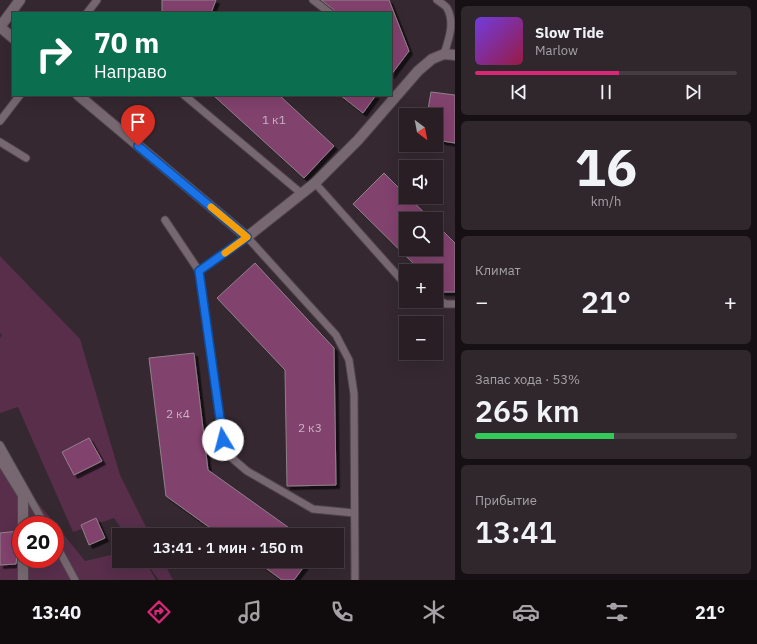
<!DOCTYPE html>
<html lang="ru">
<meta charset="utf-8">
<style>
:root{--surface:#281e24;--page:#30272c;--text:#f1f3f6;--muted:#a5a2a6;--line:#443c41;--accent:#db2777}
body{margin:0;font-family:"IBM Plex Sans",sans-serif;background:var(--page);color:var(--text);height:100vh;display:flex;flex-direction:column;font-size:15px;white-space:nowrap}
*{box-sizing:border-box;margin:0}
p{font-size:13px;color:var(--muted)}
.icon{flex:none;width:22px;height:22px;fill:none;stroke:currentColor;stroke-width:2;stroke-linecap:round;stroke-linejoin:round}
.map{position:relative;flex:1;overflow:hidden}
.details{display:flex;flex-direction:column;gap:6px;padding:6px;background:#161014;width:302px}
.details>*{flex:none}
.guide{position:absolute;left:12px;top:12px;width:380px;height:84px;border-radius:0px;box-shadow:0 4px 16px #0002,0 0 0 1px var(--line);background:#0b6e4f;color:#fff;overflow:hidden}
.needle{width:26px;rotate:148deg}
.buttons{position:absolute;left:399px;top:108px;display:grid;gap:8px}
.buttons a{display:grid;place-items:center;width:44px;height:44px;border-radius:0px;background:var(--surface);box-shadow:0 4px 16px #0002,0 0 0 1px var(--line);font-size:20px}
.speed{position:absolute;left:12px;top:516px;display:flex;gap:8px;font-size:20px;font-weight:700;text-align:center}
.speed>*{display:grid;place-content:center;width:52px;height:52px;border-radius:50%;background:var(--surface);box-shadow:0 4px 16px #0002,0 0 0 1px var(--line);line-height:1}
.speed .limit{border:6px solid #d22;background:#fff;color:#111}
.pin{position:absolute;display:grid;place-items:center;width:34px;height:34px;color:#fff;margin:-41px -17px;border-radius:50% 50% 50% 0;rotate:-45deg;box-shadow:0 0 4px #0007}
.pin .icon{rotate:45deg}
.me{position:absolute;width:44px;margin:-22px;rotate:352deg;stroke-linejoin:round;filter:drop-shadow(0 0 3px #0008)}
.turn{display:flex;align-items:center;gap:14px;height:84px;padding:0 16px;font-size:18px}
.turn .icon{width:52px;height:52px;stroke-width:2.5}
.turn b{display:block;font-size:28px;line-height:34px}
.big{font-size:30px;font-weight:600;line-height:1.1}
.details .card{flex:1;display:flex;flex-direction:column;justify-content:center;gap:6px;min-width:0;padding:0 14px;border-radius:6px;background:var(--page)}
.details .dial{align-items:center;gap:0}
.dial b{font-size:52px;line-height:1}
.song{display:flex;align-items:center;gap:12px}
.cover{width:48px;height:48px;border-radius:6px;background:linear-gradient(135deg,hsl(260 70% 55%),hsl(340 70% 35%))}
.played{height:4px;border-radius:2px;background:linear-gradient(90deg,var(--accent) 55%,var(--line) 55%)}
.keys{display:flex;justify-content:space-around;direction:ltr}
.heat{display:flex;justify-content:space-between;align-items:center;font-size:22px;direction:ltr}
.charge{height:6px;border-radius:3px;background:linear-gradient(90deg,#34c759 53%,var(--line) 0)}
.trip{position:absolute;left:112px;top:528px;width:232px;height:40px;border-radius:0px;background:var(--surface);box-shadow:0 4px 16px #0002,0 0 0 1px var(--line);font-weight:600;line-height:40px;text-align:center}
.menu{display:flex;height:64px;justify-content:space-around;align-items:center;background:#100c0e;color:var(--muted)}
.menu .icon{width:28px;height:28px}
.menu .active{color:var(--accent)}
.menu b{font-size:18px;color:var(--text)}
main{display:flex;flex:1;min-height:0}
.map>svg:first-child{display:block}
.green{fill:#582e4b;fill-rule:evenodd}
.building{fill:#82426e;stroke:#90818a;filter:url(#shadow)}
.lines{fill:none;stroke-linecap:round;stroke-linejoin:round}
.lane-casing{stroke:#4f444b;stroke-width:9}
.street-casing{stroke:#4f444b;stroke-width:12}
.lane{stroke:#766770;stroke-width:7}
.street{stroke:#766770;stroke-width:10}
.route-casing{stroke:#114b97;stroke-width:10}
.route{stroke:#1a73e8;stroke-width:7}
.slow{stroke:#f59e0b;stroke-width:7}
.labels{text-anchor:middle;stroke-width:4;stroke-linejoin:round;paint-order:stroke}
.number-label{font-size:12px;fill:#c8b2c1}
</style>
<main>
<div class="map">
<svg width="455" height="580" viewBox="0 0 455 580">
<defs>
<filter id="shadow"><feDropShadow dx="3.5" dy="3.5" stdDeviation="0" flood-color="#0009"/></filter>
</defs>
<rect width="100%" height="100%" fill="#352830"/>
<g class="green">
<polygon points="0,256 80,339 120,475 150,535 126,535 114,518 73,532 18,407 0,413 0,338 2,335 0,333"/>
<path d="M0,456l85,105 34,-8v8h26l11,19h-156zM21,525h34v34h-34z"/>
<polygon points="145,561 163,561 173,580 159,580"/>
</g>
<g class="building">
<polygon points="162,0 216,0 211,13 162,13"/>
<polygon points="321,0 389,0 409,51 391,75 391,13 335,13 333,9"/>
<polygon points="431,92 455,95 455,143 436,140 436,115 427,115"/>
<polygon points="213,95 279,95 334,146 304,178"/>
<polygon points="340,95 376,95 363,113"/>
<polygon points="384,173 406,195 406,197 408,197 431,219 406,219 406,249 436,249 436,224 455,243 455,292 442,292 436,286 436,271 421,271 353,204"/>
<polygon points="255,263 334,348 336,485 287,486 285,370 217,298"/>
<polygon points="194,353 208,470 299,535 220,535 166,496 149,358"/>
<polygon points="89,438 102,461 74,475 62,452"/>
<polygon points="96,518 105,538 89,545 81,525"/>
<polygon points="19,531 21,553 17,556 16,564 0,565 0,533"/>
<polygon points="256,561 308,561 294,580 282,580"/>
</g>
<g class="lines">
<defs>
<g id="lane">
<polyline points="313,0 330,13"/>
<path d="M437,0c4,3 8,5 10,8 8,14 2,31 -3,46"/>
<polyline points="87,13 97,0"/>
<polyline points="184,95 302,194"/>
<polyline points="0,121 20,95"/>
<polyline points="0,142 26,158"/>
<polyline points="315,183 406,285"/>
<polyline points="165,220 199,271 223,440 233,459 247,471 313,509 354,513"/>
<polyline points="199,271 247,237 336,335 349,360 354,394 355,580"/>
<polyline points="436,299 446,304 455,304"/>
<polyline points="0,445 45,525"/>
<polyline points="55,543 75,580"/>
</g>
<g id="street">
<polyline points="0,27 20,0"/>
<polyline points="0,27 13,38"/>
<polyline points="78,95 247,237 315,183 358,140 418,71 432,59 444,54 455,55"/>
<polyline points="0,458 23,495 23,525"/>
<polyline points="23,580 23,559"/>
</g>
</defs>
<use href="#lane" class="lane-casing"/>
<use href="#street" class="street-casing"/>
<use href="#lane" class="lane"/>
<use href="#street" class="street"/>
</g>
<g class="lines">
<defs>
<polyline id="route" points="138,146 247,237 199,271 223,440"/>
</defs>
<use href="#route" class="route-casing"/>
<use href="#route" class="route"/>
<polyline class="slow" points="211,207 247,237 225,253"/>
</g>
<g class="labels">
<g class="number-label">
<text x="274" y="124">1 к1</text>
<text x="178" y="418">2 к4</text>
<text x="310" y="432">2 к3</text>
</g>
</g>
</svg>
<div class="buttons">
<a><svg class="needle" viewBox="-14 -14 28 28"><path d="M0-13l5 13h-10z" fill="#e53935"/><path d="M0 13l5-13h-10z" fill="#a5a2a6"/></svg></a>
<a><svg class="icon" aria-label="sound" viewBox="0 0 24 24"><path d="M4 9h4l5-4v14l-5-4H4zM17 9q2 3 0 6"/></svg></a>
<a><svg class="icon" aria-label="search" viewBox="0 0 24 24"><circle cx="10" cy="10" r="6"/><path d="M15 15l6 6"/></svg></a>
<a>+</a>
<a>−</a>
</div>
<div class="speed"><div class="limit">20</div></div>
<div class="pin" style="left:138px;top:146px;background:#d93025"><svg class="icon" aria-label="arrive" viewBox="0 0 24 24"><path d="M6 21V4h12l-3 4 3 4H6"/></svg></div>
<svg class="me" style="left:223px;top:440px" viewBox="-20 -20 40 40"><circle r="19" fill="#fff"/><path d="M0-13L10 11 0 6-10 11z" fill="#1a73e8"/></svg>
<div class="trip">13:41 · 1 мин · 150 m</div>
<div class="guide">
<div class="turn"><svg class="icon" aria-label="right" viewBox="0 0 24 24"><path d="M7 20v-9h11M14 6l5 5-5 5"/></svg><div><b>70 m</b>Направо</div></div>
</div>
</div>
<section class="details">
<div class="card">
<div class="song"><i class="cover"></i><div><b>Slow Tide</b><p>Marlow</p></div></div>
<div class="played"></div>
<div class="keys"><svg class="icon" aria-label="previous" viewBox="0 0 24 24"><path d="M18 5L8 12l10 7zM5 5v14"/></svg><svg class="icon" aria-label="pause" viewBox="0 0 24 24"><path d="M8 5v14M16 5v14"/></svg><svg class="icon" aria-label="next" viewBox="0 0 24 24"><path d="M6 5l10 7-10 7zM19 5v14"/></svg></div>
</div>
<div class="card dial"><b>16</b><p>km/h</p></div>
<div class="card"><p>Климат</p>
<div class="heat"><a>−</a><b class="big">21°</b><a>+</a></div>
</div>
<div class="card"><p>Запас хода · 53%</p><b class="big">265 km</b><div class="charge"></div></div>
<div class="card"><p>Прибытие</p><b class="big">13:41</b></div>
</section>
</main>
<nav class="menu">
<b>13:40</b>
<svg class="icon active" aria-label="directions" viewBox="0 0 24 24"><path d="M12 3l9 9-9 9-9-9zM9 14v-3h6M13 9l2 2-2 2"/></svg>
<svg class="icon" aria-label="music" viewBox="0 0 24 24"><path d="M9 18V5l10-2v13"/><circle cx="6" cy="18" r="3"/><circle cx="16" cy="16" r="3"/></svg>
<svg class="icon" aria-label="phone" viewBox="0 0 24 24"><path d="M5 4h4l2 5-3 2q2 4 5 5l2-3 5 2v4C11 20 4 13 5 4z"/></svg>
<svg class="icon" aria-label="climate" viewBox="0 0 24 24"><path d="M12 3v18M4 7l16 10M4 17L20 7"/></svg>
<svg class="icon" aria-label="car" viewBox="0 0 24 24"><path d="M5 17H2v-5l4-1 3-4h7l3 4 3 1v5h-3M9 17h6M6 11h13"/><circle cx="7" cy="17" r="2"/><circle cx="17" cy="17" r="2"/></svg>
<svg class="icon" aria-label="filters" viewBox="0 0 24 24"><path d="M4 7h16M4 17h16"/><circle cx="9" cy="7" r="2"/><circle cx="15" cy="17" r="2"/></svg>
<b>21°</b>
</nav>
